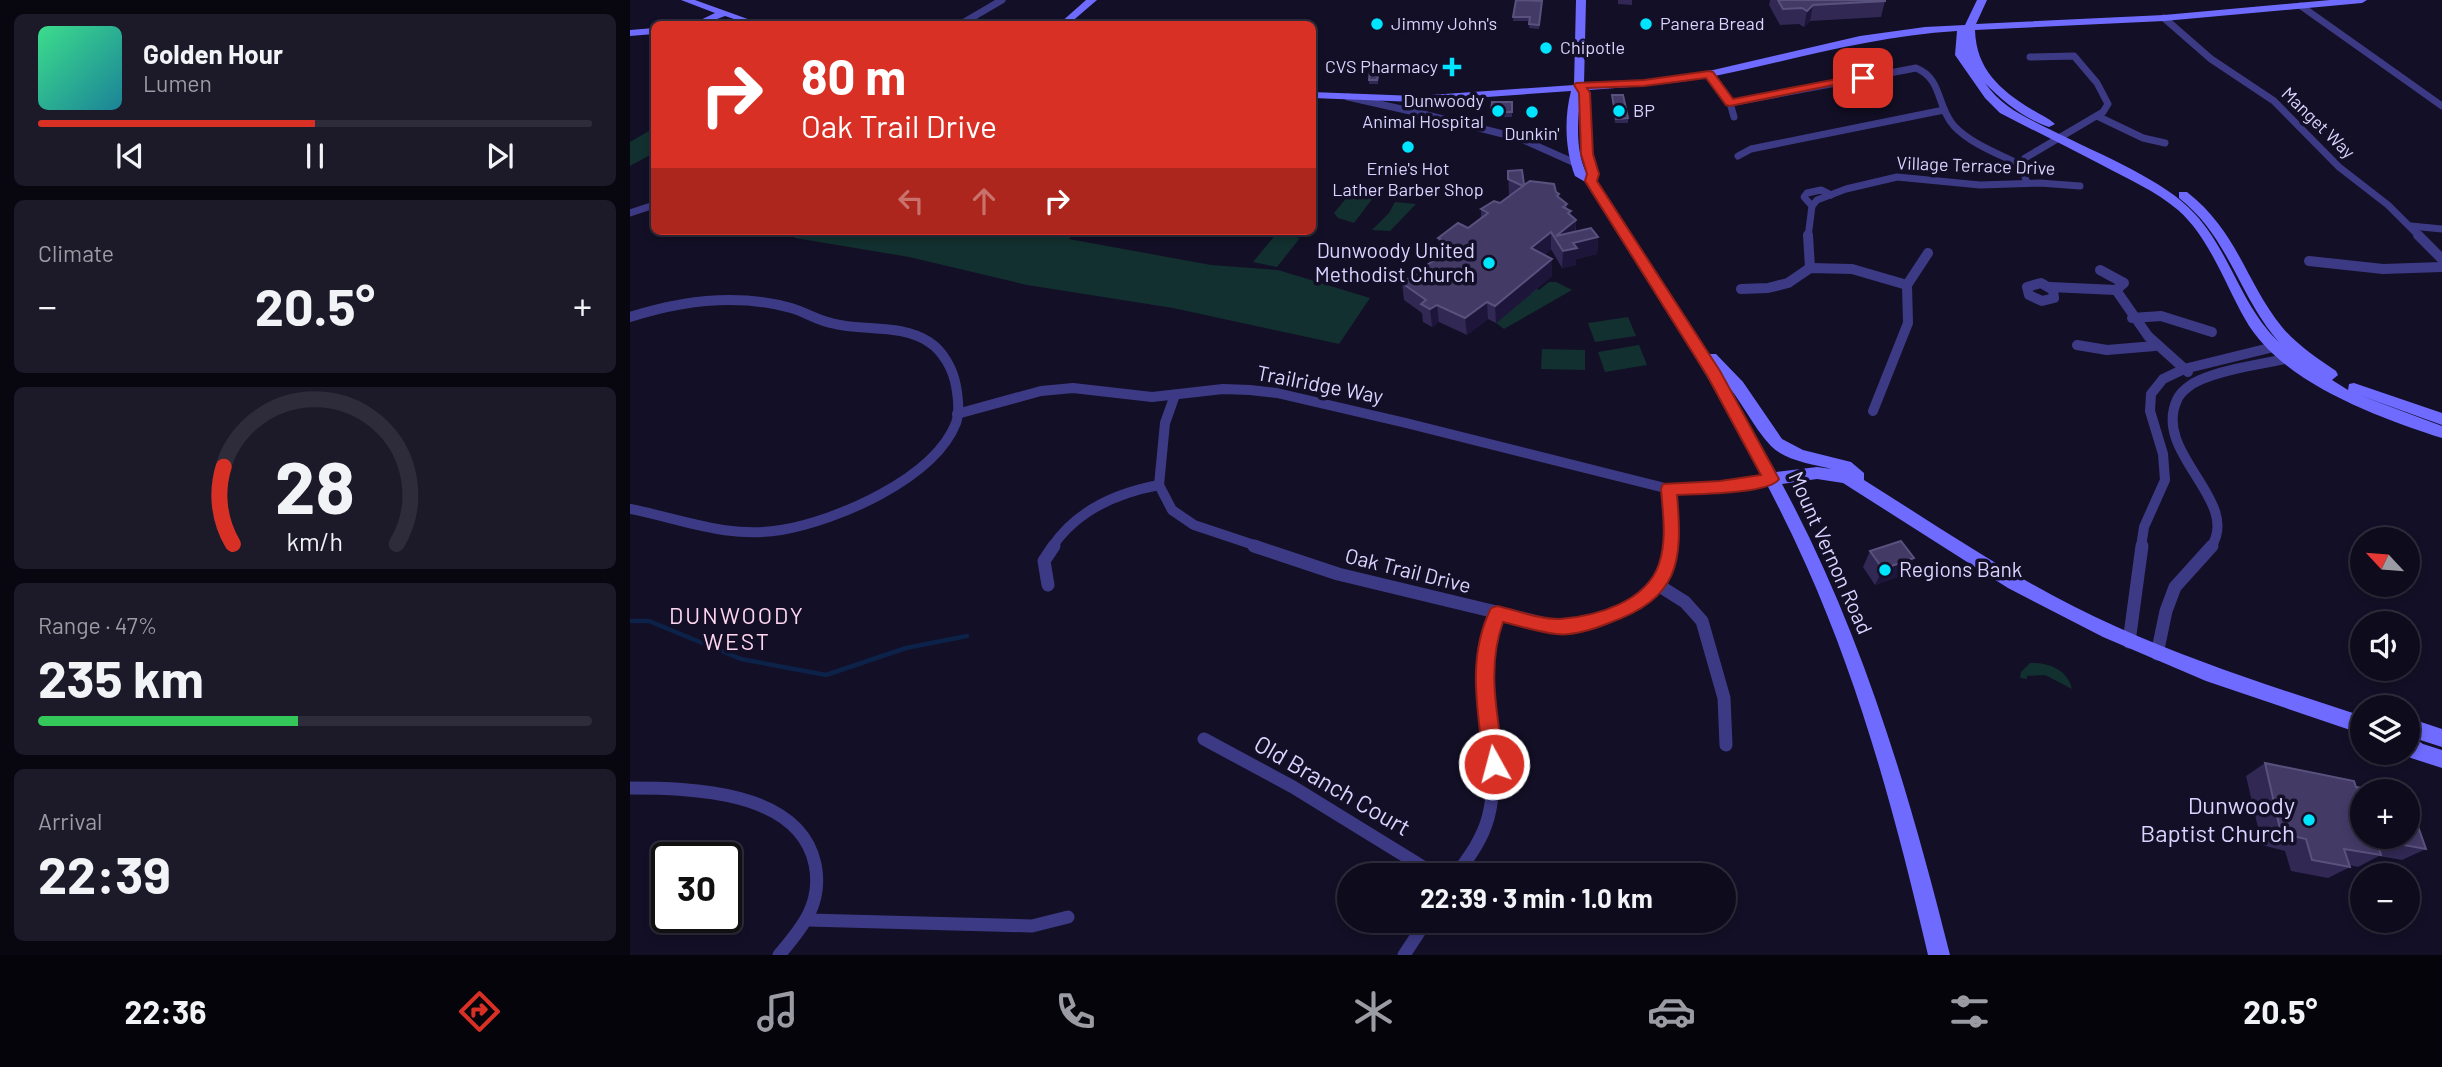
<!DOCTYPE html>
<meta charset="utf-8">
<style>
:root{--surface:#0e0b1c;--page:#1c1929;--text:#f1f3f6;--muted:#9b9ba3;--line:#2e2b3b;--accent:#d93025}
body{margin:0;font-family:Barlow,sans-serif;background:var(--page);color:var(--text);height:100vh;display:flex;flex-direction:column;font-size:26px;white-space:nowrap}
*{box-sizing:border-box;margin:0}
p{font-size:23px;color:var(--muted)}
.icon{flex:none;width:38px;height:38px;fill:none;stroke:currentColor;stroke-width:2;stroke-linecap:round;stroke-linejoin:round}
.map{position:relative;flex:1;overflow:hidden}
.drawer{display:flex;flex-direction:column;gap:14px;padding:14px;background:#08060f;width:630px}
.drawer>*{flex:none}
.top-card{position:absolute;left:21px;top:21px;width:665px;height:214px;border-radius:10px;box-shadow:0 4px 10px #0003,0 0 0 2px var(--line);background:#d93025;color:#fff;overflow:hidden}
.needle{width:46px;rotate:296deg}
.buttons{position:absolute;left:1720px;top:527px;display:grid;gap:14px}
.buttons a{display:grid;place-items:center;width:70px;height:70px;border-radius:50%;background:var(--surface);box-shadow:0 4px 10px #0003,0 0 0 2px var(--line);font-size:35px}
.speed{position:absolute;left:21px;top:842px;display:flex;gap:14px;font-size:35px;font-weight:700;text-align:center}
.speed>*{display:grid;place-content:center;width:91px;height:91px;border-radius:50%;background:var(--surface);box-shadow:0 4px 10px #0003,0 0 0 2px var(--line);line-height:1}
.speed .limit{border:4px solid #111;border-radius:10px;background:#fff;color:#111}
.pin{position:absolute;display:grid;place-items:center;width:60px;height:60px;color:#fff;margin:-30px;border-radius:14px;box-shadow:0 4px 10px #0006}
.me{position:absolute;width:77px;margin:-38px;rotate:353deg;stroke-linejoin:round;filter:drop-shadow(0 0 5px #0008)}
.turn{display:flex;align-items:center;gap:24px;height:147px;padding:0 35px;font-size:32px}
.turn .icon{width:91px;height:91px;stroke-width:2.5}
.turn b{display:block;font-size:49px;line-height:60px}
.lanes{display:flex;align-items:center;height:66px;padding:0 35px;background:#0003;justify-content:center;gap:35px;direction:ltr}
.lanes .off{opacity:.35}
.big{font-size:52px;font-weight:700;line-height:1.1}
.drawer .card{flex:1;display:flex;flex-direction:column;justify-content:center;gap:10px;min-width:0;padding:0 24px;border-radius:10px;background:var(--page)}
.drawer .dial{align-items:center;gap:0}
.dial svg{height:182px;overflow:visible;fill:none;stroke:var(--line);stroke-width:7;stroke-linecap:round;text-anchor:middle}
.dial text{fill:var(--text);stroke:none}
.song{display:flex;align-items:center;gap:21px}
.cover{width:84px;height:84px;border-radius:10px;background:linear-gradient(135deg,hsl(150 70% 55%),hsl(190 70% 35%))}
.played{height:7px;border-radius:4px;background:linear-gradient(90deg,var(--accent) 50%,var(--line) 50%)}
.keys{display:flex;justify-content:space-around;direction:ltr}
.heat{display:flex;justify-content:space-between;align-items:center;font-size:38px;direction:ltr}
.charge{height:10px;border-radius:5px;background:linear-gradient(90deg,#34c759 47%,var(--line) 0)}
.trip{position:absolute;left:707px;top:863px;width:399px;height:70px;border-radius:35px;background:var(--surface);box-shadow:0 4px 10px #0003,0 0 0 2px var(--line);font-weight:700;line-height:70px;text-align:center}
.tabs{display:flex;height:112px;justify-content:space-around;align-items:center;background:#06040b;color:var(--muted)}
.tabs .icon{width:49px;height:49px}
.tabs .active{color:var(--accent)}
.tabs b{font-size:32px;color:var(--text)}
main{display:flex;flex:1;min-height:0}
.map>svg:first-child{display:block}
.green{fill:#12302f}
.lines{fill:none;stroke-linecap:round;stroke-linejoin:round}
.stream{stroke:#0c2248;stroke-width:4.5}
.street-far2{stroke:#3d3a85;stroke-width:7}
.street-far1{stroke:#3d3a85;stroke-width:10}
.street{stroke:#3d3a85;stroke-width:13}
.secondary{fill:#6f6bff;fill-rule:evenodd}
.wall{fill:#312854}
.shaded-wall{fill:#1d163a}
.building{fill:#433a66;stroke:#5a527e;stroke-width:2}
.route{fill:#d93025;stroke:#8d1f18;stroke-width:2}
.poi-dot{fill:#00e5ff;stroke:#130f26;stroke-width:2.5}
.labels{text-anchor:middle;stroke-width:7;stroke-linejoin:round;paint-order:stroke}
.far-poi-label{font-size:18px;fill:#d9d4ff;stroke:#130f26;text-anchor:start}
.far-street-label{font-size:18px;fill:#d9d4ff;stroke:#130f26}
.poi-label{font-size:21px;fill:#d9d4ff;stroke:#130f26;text-anchor:end}
.street-label{font-size:21px;fill:#d9d4ff;stroke:#130f26}
.neighbourhood-label{font-size:23px;letter-spacing:2px;fill:#ffd6f0;stroke:#130f26}
.near-street-label{font-size:24px;fill:#d9d4ff;stroke:#130f26}
.near-poi-label{font-size:24px;fill:#d9d4ff;stroke:#130f26;text-anchor:end}
</style>
<main>
<section class="drawer">
<div class="card">
<div class="song"><i class="cover"></i><div><b>Golden Hour</b><p>Lumen</p></div></div>
<div class="played"></div>
<div class="keys"><svg class="icon" aria-label="previous" viewBox="0 0 24 24"><path d="M18 5L8 12l10 7zM5 5v14"/></svg><svg class="icon" aria-label="pause" viewBox="0 0 24 24"><path d="M8 5v14M16 5v14"/></svg><svg class="icon" aria-label="next" viewBox="0 0 24 24"><path d="M6 5l10 7-10 7zM19 5v14"/></svg></div>
</div>
<div class="card"><p>Climate</p>
<div class="heat"><a>−</a><b class="big">20.5°</b><a>+</a></div>
</div>
<div class="card dial"><svg viewBox="0 0 100 80">
<path d="M14 69A42 42 0 1 1 86 69"/>
<path d="M14 69A42 42 0 0 1 10 35" stroke="#d93025"/>
<text x="50" y="56" font-size="32" font-weight="700">28</text>
<text x="50" y="72" font-size="11">km/h</text>
</svg></div>
<div class="card"><p>Range · 47%</p><b class="big">235 km</b><div class="charge"></div></div>
<div class="card"><p>Arrival</p><b class="big">22:39</b></div>
</section>
<div class="map">
<svg width="1812" height="955" viewBox="0 0 1812 955">
<rect width="100%" height="100%" fill="#130f26"/>
<g class="green">
<polygon points="24,128 24,153 0,166 0,142"/>
<polygon points="730,187 746,194 724,223 708,218 704,213 719,195"/>
<polygon points="765,202 786,204 760,231 742,230 759,213"/>
<polygon points="157,231 446,231 439,239 581,265 648,270 740,298 709,344 543,308 397,285 279,257 165,238"/>
<polygon points="647,233 670,238 647,267 623,262"/>
<polygon points="919,282 926,282 942,290 874,329 866,323 901,294 902,286 909,290"/>
<polygon points="998,317 1006,336 965,342 958,323"/>
<polygon points="1009,345 1017,365 975,372 968,352"/>
<polygon points="912,349 955,350 955,370 911,369"/>
<path d="M1400,663c17,-1 38,6 42,26l-27,-14 -18,1v3l-7,-1 1,-6z"/>
</g>
<g class="lines">
<polyline class="stream" points="0,621 19,621 111,659 196,675 276,648 337,636"/>
<g class="street-far2">
<polyline points="1671,6 1812,106"/>
<polyline points="1534,18 1581,59 1644,101 1709,167 1758,205 1790,237"/>
<polyline points="331,24 372,0"/>
<polyline points="1079,74 1100,103 1104,117"/>
<polyline points="718,97 789,113"/>
<polyline points="786,99 784,107 789,113 889,138 945,163"/>
<path d="M1100,103l186,-35c27,11 20,38 38,58 17,18 45,28 67,39"/>
<polyline points="1467,116 1513,138 1535,143"/>
<polyline points="1108,156 1121,149 1314,110"/>
<polyline points="1397,183 1391,165 1395,158 1473,112 1478,104 1467,83 1444,56 1400,57"/>
<polyline points="1182,206 1174,197 1177,193 1191,190 1201,195"/>
<polyline points="0,213 21,206"/>
<polyline points="1781,226 1812,229"/>
<polyline points="1178,237 1182,206 1187,200 1216,189 1267,177 1350,185 1410,183 1450,186"/>
</g>
<g class="street-far1">
<polyline points="1178,235 1180,268"/>
<polyline points="1788,235 1812,259"/>
<polyline points="1679,261 1753,269 1812,267"/>
<polyline points="1470,270 1494,283 1486,290"/>
<polygon points="1411,283 1423,290 1424,298 1412,301 1399,295 1397,287"/>
<polyline points="1420,287 1486,290"/>
<polyline points="1111,289 1138,288 1158,283 1180,268 1222,269 1277,285"/>
<polyline points="1486,290 1518,336 1558,372"/>
<path d="M0,317c53,-17 107,-24 161,-9 14,4 26,12 40,15 32,9 69,0 98,19 14,9 24,27 27,44 2,11 4,26 0,37 -22,56 -120,98 -175,107 -54,9 -99,-11 -151,-21"/>
<polyline points="1502,318 1531,316 1582,332"/>
<polyline points="1447,345 1477,350 1525,346"/>
<polyline points="545,395 535,423 529,485 542,510 564,525 630,547"/>
<polyline points="1243,411 1278,323 1277,285 1298,253"/>
<polyline points="327,414 411,391 443,388 522,397 593,389 620,390 647,393 776,423 1039,489 1090,487 1141,479"/>
<polyline points="1039,489 1041,547"/>
<path d="M422,547c25,-37 64,-54 107,-62"/>
<polyline points="1511,547 1514,527 1535,480 1533,454 1520,411 1521,394 1533,379 1554,369 1652,345"/>
<path d="M1581,547c31,-46 -59,-94 -34,-147 3,-8 15,-17 23,-20 27,-12 65,-16 94,-23"/>
</g>
<g class="street">
<polyline points="624,546 708,574 928,627 969,619 999,608 1028,585 1038,563 1041,546"/>
<polyline points="418,585 414,561 424,546"/>
<polyline points="1028,585 1055,602 1072,621 1094,698 1096,745"/>
<polyline points="1499,642 1512,546"/>
<polyline points="1527,654 1536,611 1545,587 1582,546"/>
<polyline points="574,739 663,787 806,875"/>
<path d="M0,788c60,0 169,2 185,76 8,39 -12,63 -36,91"/>
<path d="M826,875c13,-18 26,-35 32,-57 13,-48 -5,-98 -5,-146 0,-20 7,-39 14,-58"/>
<polyline points="178,920 402,926 438,917"/>
<polyline points="774,955 797,920"/>
</g>
<g class="secondary">
<polygon points="51,0 65,0 126,22 119,24 95,16 74,24 62,24 85,13"/>
<polygon points="456,0 467,0 439,24 429,24"/>
<path d="M946,0h10l-2,84 72,-5 53,-8 151,-35 65,-9 40,-2 12,-25h10l-11,24 188,-9 166,-15h37l-5,3 -198,18 -189,9c1,39 25,60 56,79 8,5 17,9 24,15l-6,3c-24,-8 -47,-26 -64,-44 17,24 38,33 64,46 39,20 109,48 139,78 41,38 51,98 92,136 -41,-45 -50,-105 -101,-145v-6h8c51,40 58,89 95,135 15,18 35,31 54,44l2,4 -6,5 16,10 1,-6 5,-1 88,30v12l-83,-30 83,31v12c-65,-21 -162,-56 -197,-119 -20,-35 -36,-82 -67,-109 -22,-19 -52,-32 -78,-46 -33,-17 -67,-34 -100,-51l-15,-15 -30,-43 2,-24c-85,5 -164,29 -247,46 -40,8 -81,10 -122,13l5,64 6,20 -2,7 110,173h9l27,28 39,57 21,11 48,12 13,11v7c83,52 164,108 253,147 80,36 163,62 245,89v18l-156,-53 -103,-44 -95,-49 -165,-105 -26,-4 -35,5c80,148 127,308 168,471h-22c-31,-133 -66,-265 -122,-390 -60,-134 -141,-257 -219,-382l-12,-7c-10,-26 -11,-58 -4,-85l-155,11 -104,-4v-6l104,4 158,-11zM950,101l1,53 6,20c-11,-20 -10,-50 -7,-73zM1092,379c19,20 30,47 49,67 15,15 42,18 61,23l-15,-2 -41,5z"/>
<polygon points="24,28 24,34 0,36 0,30"/>
<polygon points="1785,720 1812,729 1812,747 1784,738 1793,744 1812,750 1812,768 1781,758 1773,752 1778,752 1778,722"/>
</g>
</g>
<g class="wall">
<polygon points="886,0 906,0 912,5 909,29 899,28 900,21 883,21"/>
<polygon points="988,0 1002,0 1002,5 988,4"/>
<polygon points="1140,0 1255,0 1255,1 1251,17 1180,21 1174,27 1169,24 1150,25 1139,5"/>
<polygon points="749,75 748,84 739,84 739,80"/>
<polygon points="982,95 998,118 998,123 985,123"/>
<polygon points="882,102 882,117 862,117 861,112"/>
<polygon points="878,171 894,185 926,192 929,197 937,204 937,209 941,216 946,220 946,231 968,237 967,254 946,259 946,265 932,268 921,249 914,255 922,276 866,323 858,319 837,335 809,322 802,327 793,322 792,313 774,300 772,283 805,259 804,251 809,248 808,238 838,228 851,217 851,209 870,203 879,196"/>
<polygon points="1240,551 1284,558 1276,574 1245,585 1233,567"/>
<polygon points="1635,763 1726,787 1796,849 1772,860 1749,856 1728,867 1719,865 1720,867 1698,878 1661,871 1655,851 1632,845 1616,776"/>
</g>
<g class="shaded-wall">
<polygon points="1183,5 1180,21 1174,27 1177,11"/>
<polygon points="941,211 941,224 946,220 945,237 926,236 938,213"/>
<polygon points="921,232 921,249 901,265 901,248"/>
<polygon points="968,237 967,254 946,259 946,265 932,268 933,251 943,243"/>
<polygon points="922,259 922,276 866,323 865,306"/>
<polygon points="857,302 858,319 837,335 835,318"/>
<polygon points="807,305 809,322 802,327 800,309"/>
<polygon points="1284,558 1276,574 1245,585 1253,569"/>
</g>
<g class="building">
<polygon points="886,0 912,1 909,25 899,24 900,17 883,17"/>
<polygon points="1148,0 1255,0 1255,1 1183,5 1177,11 1172,8 1153,9"/>
<polygon points="740,71 749,71 747,80 739,80"/>
<polygon points="982,95 993,95 998,118 986,119"/>
<polygon points="862,102 882,102 882,112 861,112"/>
<polygon points="892,170 894,185 900,181 924,184 926,192 929,194 927,196 937,204 933,207 941,211 938,213 946,220 926,236 961,228 968,237 943,243 947,248 933,251 921,232 901,248 922,259 865,306 857,302 835,318 807,305 800,309 791,304 796,300 772,283 811,255 804,251 816,242 808,238 828,223 838,228 858,213 851,209 864,201 870,203 893,186 878,179 878,171"/>
<polygon points="1271,541 1284,558 1253,569 1240,551"/>
<polygon points="1635,763 1724,781 1726,787 1751,791 1732,791 1732,836 1778,836 1778,798 1796,849 1746,840 1751,855 1714,849 1720,867 1682,860 1676,839 1651,833"/>
</g>
<path class="route" d="M1079,71l4,1 20,27 130,-25 5,4 -138,28 -4,-1 -20,-27 -62,8 -57,2 3,5 3,61 6,20 -2,7 123,190 59,108c-9,15 -83,15 -102,16 6,68 2,103 -68,128 -15,6 -38,13 -53,11 -18,-2 -36,-8 -53,-12 -17,47 -5,94 1,142l-3,7 -7,3 -7,-3 -3,-7c-6,-53 -18,-105 7,-156l6,-2c19,4 44,14 63,13 37,-3 86,-17 99,-55 8,-24 4,-50 2,-75l2,-5 57,-3 41,-6 -53,-98 -123,-196 2,-7 -6,-20 -2,-61 -5,-8 2,-2 68,-3z"/>
<g class="poi-dot">
<circle cx="747" cy="24" r="7"/>
<circle cx="1016" cy="24" r="7"/>
<circle cx="916" cy="48" r="7"/>
<path d="M818.5 56.5h7v7h7v7h-7v7h-7v-7h-7v-7h7z"/>
<circle cx="868" cy="111" r="7"/>
<circle cx="989" cy="111" r="7"/>
<circle cx="902" cy="112" r="7"/>
<circle cx="778" cy="147" r="7"/>
<circle cx="859" cy="263" r="7"/>
<circle cx="1255" cy="570" r="7"/>
<circle cx="1679" cy="820" r="7"/>
</g>
<g class="labels">
<g class="far-poi-label">
<text x="761" y="30">Jimmy John's</text>
<text x="1030" y="30">Panera Bread</text>
<text x="930" y="54">Chipotle</text>
<text x="808" y="73" text-anchor="end">CVS Pharmacy</text>
<text x="854" y="107" text-anchor="end">Dunwoody<tspan x="854" dy="21">Animal Hospital</tspan></text>
<text x="1003" y="117">BP</text>
<text x="902" y="140" text-anchor="middle">Dunkin'</text>
<text x="778" y="175" text-anchor="middle">Ernie's Hot<tspan x="778" dy="21">Lather Barber Shop</tspan></text>
</g>
<g class="far-street-label">
<text transform="translate(1688 123) rotate(44)" y="6">Manget Way</text>
<text transform="translate(1346 166) rotate(2)" y="6">Village Terrace Drive</text>
</g>
<g class="poi-label">
<text x="845" y="258">Dunwoody United<tspan x="845" dy="24">Methodist Church</tspan></text>
<text x="1269" y="577" text-anchor="start">Regions Bank</text>
</g>
<g class="street-label">
<text transform="translate(690 385) rotate(11)" y="7">Trailridge Way</text>
<text transform="translate(1200 553) rotate(66)" y="7">Mount Vernon Road</text>
<text transform="translate(778 571) rotate(14)" y="7">Oak Trail Drive</text>
</g>
<g class="neighbourhood-label">
<text x="107" y="624">DUNWOODY<tspan x="107" dy="26">WEST</tspan></text>
</g>
<g class="near-street-label">
<text transform="translate(702 786) rotate(30)" y="8">Old Branch Court</text>
</g>
<g class="near-poi-label">
<text x="1665" y="814">Dunwoody<tspan x="1665" dy="28">Baptist Church</tspan></text>
</g>
</g>
</svg>
<div class="buttons">
<a><svg class="needle" viewBox="-14 -14 28 28"><path d="M0-13l5 13h-10z" fill="#e53935"/><path d="M0 13l5-13h-10z" fill="#9b9ba3"/></svg></a>
<a><svg class="icon" aria-label="sound" viewBox="0 0 24 24"><path d="M4 9h4l5-4v14l-5-4H4zM17 9q2 3 0 6"/></svg></a>
<a><svg class="icon" aria-label="layers" viewBox="0 0 24 24"><path d="M12 4l9 5-9 5-9-5zM3 14l9 5 9-5"/></svg></a>
<a>+</a>
<a>−</a>
</div>
<div class="speed"><div class="limit">30</div></div>
<div class="pin" style="left:1233px;top:78px;background:#d93025"><svg class="icon" aria-label="arrive" viewBox="0 0 24 24"><path d="M6 21V4h12l-3 4 3 4H6"/></svg></div>
<svg class="me" style="left:864px;top:764px" viewBox="-20 -20 40 40"><circle r="17" fill="#d93025" stroke="#fff" stroke-width="3"/><path d="M0-11L8 9 0 5-8 9z" fill="#fff"/></svg>
<div class="trip">22:39 · 3 min · 1.0 km</div>
<div class="top-card">
<div class="turn"><svg class="icon" aria-label="right" viewBox="0 0 24 24"><path d="M7 20v-9h11M14 6l5 5-5 5"/></svg><div><b>80 m</b>Oak Trail Drive</div></div>
<div class="lanes"><svg class="icon off" aria-label="left" viewBox="0 0 24 24"><path d="M17 20v-9H6M10 6l-5 5 5 5"/></svg><svg class="icon off" aria-label="ahead" viewBox="0 0 24 24"><path d="M12 20V5M6 11l6-6 6 6"/></svg><svg class="icon" aria-label="right" viewBox="0 0 24 24"><path d="M7 20v-9h11M14 6l5 5-5 5"/></svg></div>
</div>
</div>
</main>
<nav class="tabs">
<b>22:36</b>
<svg class="icon active" aria-label="directions" viewBox="0 0 24 24"><path d="M12 3l9 9-9 9-9-9zM9 14v-3h6M13 9l2 2-2 2"/></svg>
<svg class="icon" aria-label="music" viewBox="0 0 24 24"><path d="M9 18V5l10-2v13"/><circle cx="6" cy="18" r="3"/><circle cx="16" cy="16" r="3"/></svg>
<svg class="icon" aria-label="phone" viewBox="0 0 24 24"><path d="M5 4h4l2 5-3 2q2 4 5 5l2-3 5 2v4C11 20 4 13 5 4z"/></svg>
<svg class="icon" aria-label="climate" viewBox="0 0 24 24"><path d="M12 3v18M4 7l16 10M4 17L20 7"/></svg>
<svg class="icon" aria-label="car" viewBox="0 0 24 24"><path d="M5 17H2v-5l4-1 3-4h7l3 4 3 1v5h-3M9 17h6M6 11h13"/><circle cx="7" cy="17" r="2"/><circle cx="17" cy="17" r="2"/></svg>
<svg class="icon" aria-label="filters" viewBox="0 0 24 24"><path d="M4 7h16M4 17h16"/><circle cx="9" cy="7" r="2"/><circle cx="15" cy="17" r="2"/></svg>
<b>20.5°</b>
</nav>
